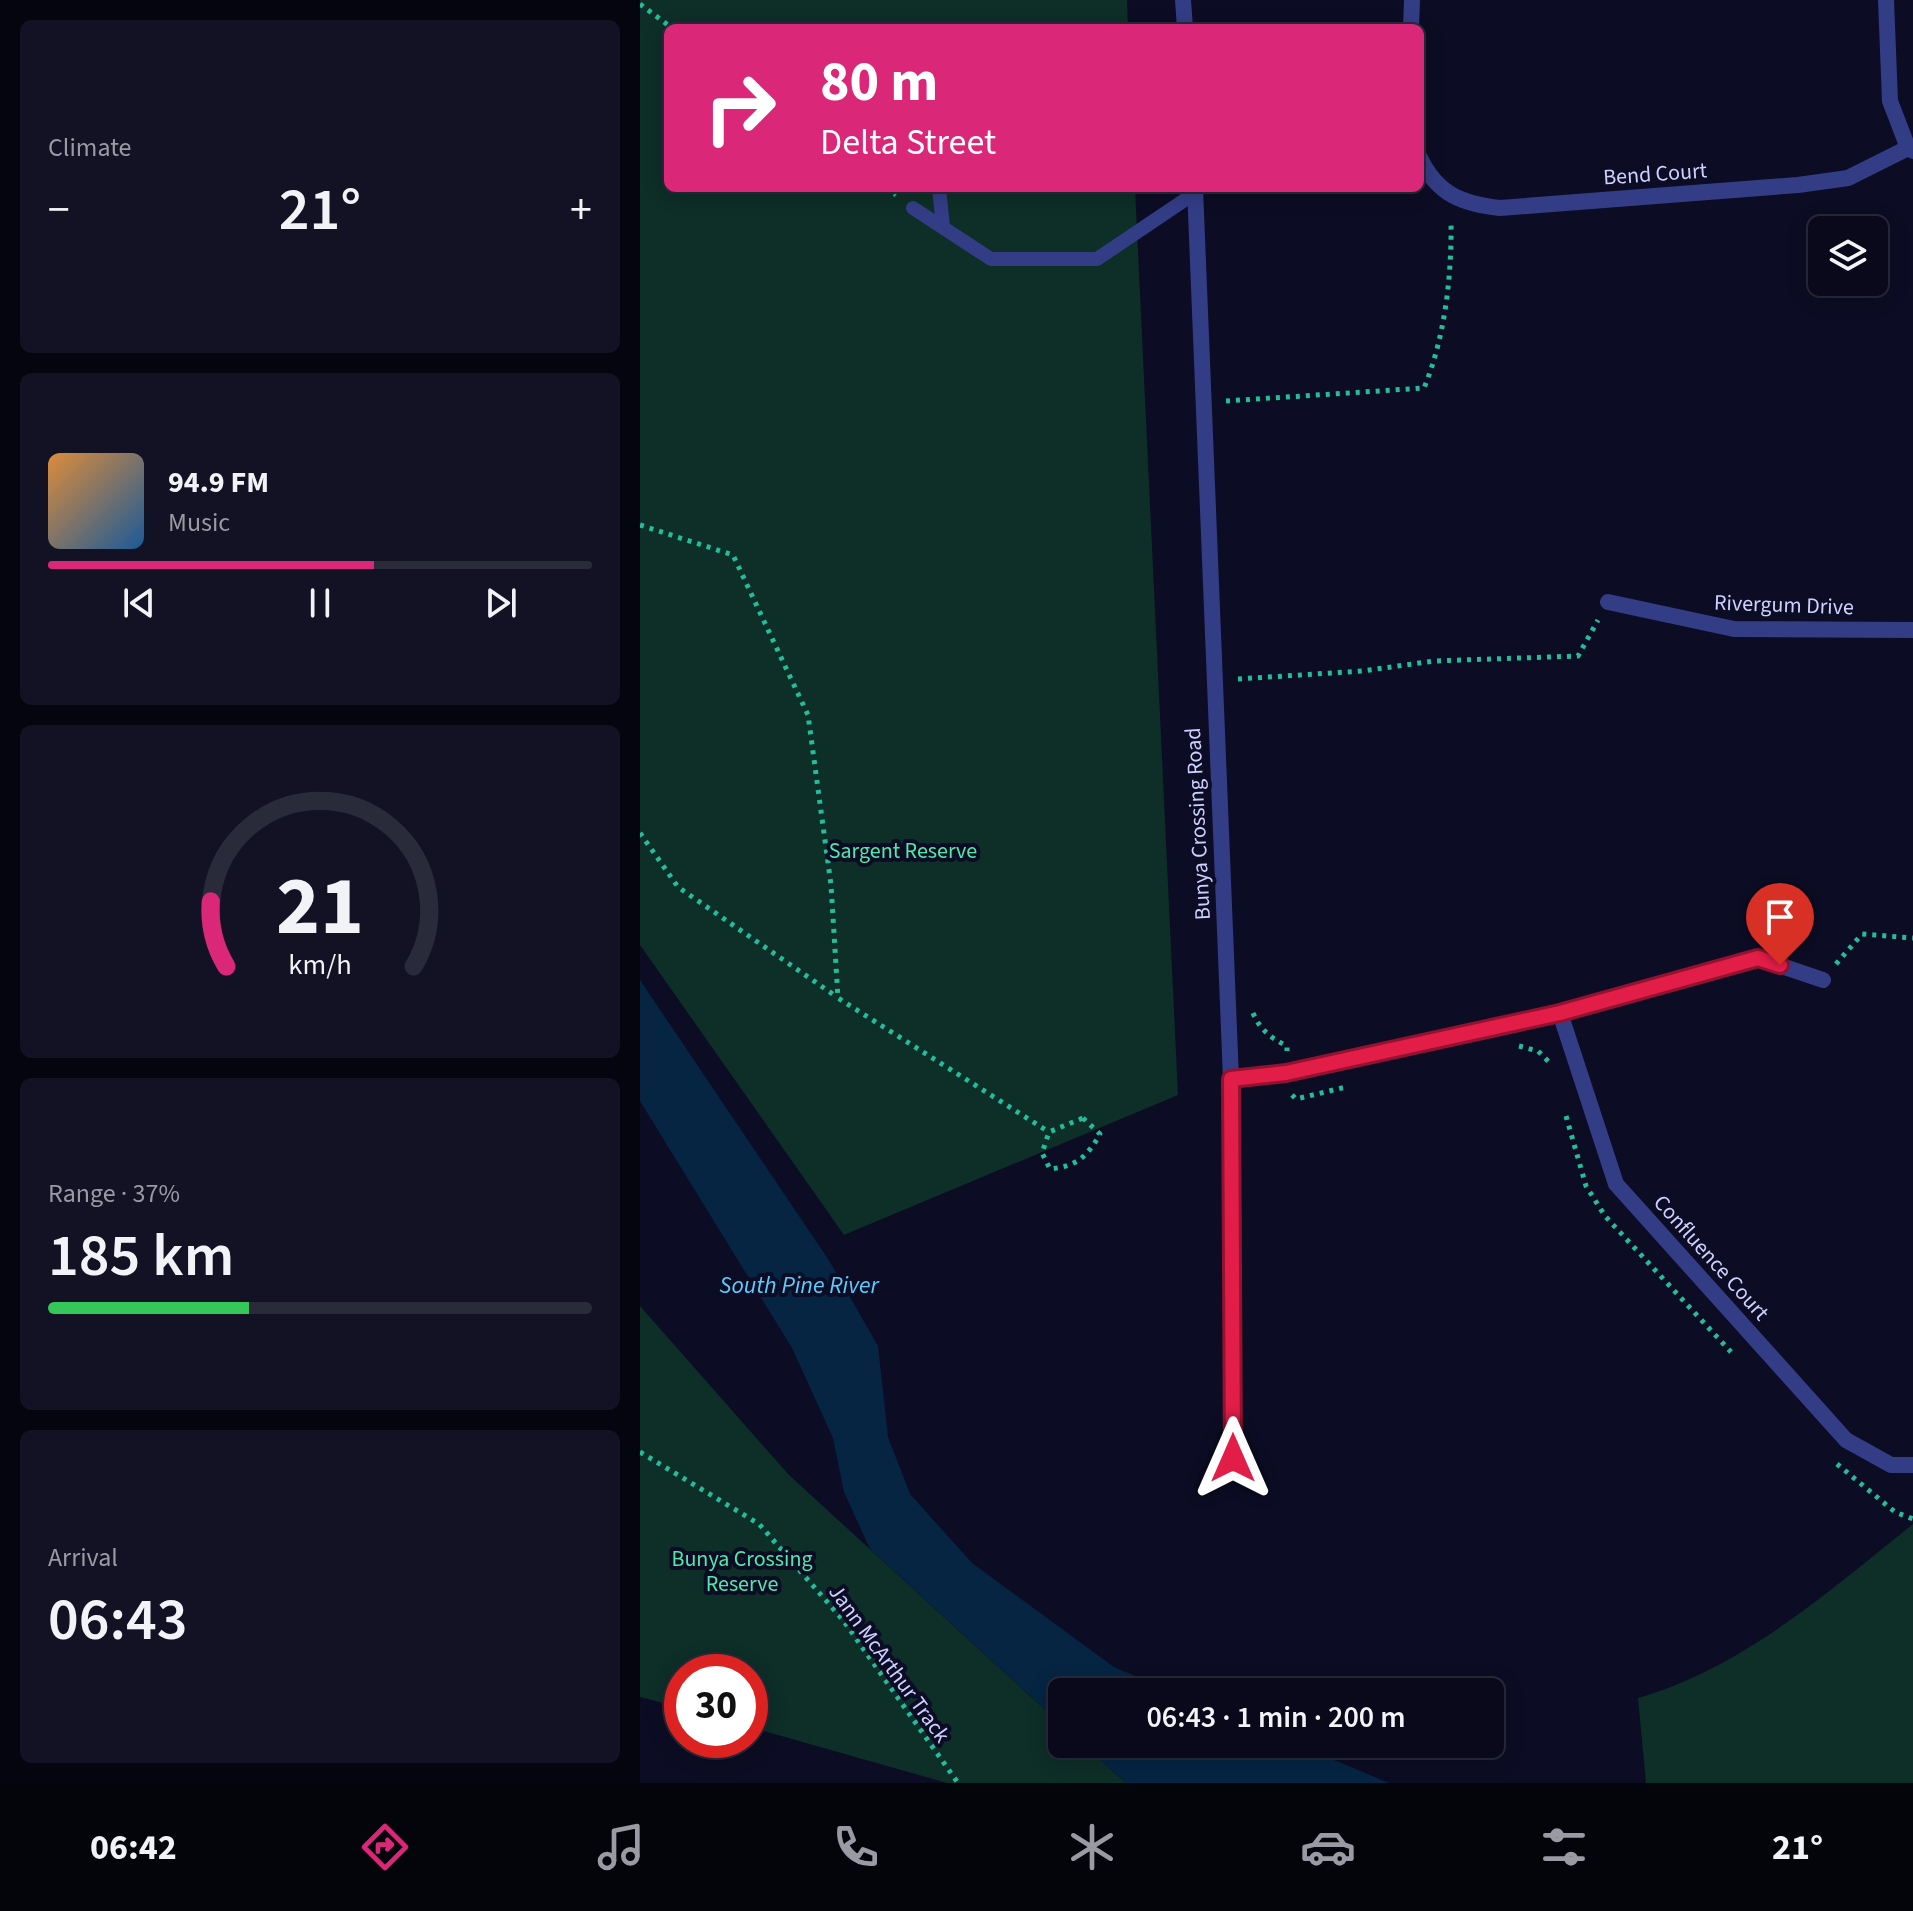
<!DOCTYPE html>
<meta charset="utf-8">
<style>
:root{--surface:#09091b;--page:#121224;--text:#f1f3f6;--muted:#999aa3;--line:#292a3a;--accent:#db2777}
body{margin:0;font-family:"Source Sans 3",sans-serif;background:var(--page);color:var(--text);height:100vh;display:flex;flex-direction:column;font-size:30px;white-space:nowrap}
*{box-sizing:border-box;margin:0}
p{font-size:26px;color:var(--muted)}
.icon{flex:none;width:44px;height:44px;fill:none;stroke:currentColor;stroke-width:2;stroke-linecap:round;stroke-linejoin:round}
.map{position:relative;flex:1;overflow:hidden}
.side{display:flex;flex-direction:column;gap:20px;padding:20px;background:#05050f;width:640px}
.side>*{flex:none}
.hud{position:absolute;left:24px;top:24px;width:760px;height:168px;border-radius:12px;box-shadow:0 4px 20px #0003,0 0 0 2px var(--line);background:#db2777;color:#fff;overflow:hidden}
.tools{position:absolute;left:1168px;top:216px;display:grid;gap:16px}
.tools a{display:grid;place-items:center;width:80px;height:80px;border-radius:12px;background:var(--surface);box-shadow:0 4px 20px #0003,0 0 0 2px var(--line);font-size:40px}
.speed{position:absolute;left:24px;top:1654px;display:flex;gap:16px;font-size:40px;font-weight:700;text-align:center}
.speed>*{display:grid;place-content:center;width:104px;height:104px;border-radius:50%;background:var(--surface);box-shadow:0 4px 20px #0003,0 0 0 2px var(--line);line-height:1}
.speed .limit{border:12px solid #d22;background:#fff;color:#111}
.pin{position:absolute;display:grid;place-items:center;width:68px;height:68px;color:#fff;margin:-82px -34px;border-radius:50% 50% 50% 0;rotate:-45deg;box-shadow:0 0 8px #0007}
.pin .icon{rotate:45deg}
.me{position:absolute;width:88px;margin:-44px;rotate:0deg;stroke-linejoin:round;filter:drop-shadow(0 0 6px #0008)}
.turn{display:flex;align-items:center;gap:28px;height:168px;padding:0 24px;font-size:36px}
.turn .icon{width:104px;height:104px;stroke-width:2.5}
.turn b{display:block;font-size:56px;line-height:68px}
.big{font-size:60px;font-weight:600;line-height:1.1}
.side .card{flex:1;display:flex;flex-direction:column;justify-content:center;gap:12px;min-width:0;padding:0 28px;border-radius:12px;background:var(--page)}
.side .dial{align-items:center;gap:0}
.dial svg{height:208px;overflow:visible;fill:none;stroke:var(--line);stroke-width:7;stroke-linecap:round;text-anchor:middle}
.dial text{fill:var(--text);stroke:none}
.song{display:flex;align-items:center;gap:24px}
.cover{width:96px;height:96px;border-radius:12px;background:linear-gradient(135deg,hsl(30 70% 55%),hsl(210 70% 35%))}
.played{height:8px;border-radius:4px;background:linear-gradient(90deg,var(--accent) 60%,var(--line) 60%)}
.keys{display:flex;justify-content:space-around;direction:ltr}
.heat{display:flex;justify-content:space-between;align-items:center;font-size:44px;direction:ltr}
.charge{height:12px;border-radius:6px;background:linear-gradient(90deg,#34c759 37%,var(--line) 0)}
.trip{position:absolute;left:408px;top:1678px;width:456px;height:80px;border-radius:12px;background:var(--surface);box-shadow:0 4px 20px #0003,0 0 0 2px var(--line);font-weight:600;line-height:80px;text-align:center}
.tab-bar{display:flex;height:128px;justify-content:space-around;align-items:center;background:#04040b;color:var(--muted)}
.tab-bar .icon{width:56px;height:56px}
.tab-bar .current{color:var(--accent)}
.tab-bar b{font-size:36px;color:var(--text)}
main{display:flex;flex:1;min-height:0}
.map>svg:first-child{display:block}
.green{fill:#0e2e28}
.water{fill:#052543}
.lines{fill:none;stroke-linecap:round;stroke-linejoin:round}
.path{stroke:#24bd9c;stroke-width:5;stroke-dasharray:4 6;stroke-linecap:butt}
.service{stroke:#333d86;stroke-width:14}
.minor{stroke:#333d86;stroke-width:16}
.route-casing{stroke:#92132f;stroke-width:20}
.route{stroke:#e11d48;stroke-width:14}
.labels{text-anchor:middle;stroke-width:8;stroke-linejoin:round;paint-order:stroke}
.street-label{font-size:22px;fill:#ced0ff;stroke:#0c0c24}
.park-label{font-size:22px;fill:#51e9ab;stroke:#0c0c24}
.water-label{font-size:24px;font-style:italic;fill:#5ccdff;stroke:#0c0c24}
</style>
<main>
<section class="side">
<div class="card"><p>Climate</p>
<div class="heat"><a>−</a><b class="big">21°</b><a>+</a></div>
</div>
<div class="card">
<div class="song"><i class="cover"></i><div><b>94.9 FM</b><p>Music</p></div></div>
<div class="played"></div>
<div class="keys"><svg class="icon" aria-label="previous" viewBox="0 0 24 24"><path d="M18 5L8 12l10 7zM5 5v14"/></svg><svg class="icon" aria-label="pause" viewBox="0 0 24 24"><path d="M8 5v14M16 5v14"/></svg><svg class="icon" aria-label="next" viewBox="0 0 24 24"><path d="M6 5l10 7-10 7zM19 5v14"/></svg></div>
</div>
<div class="card dial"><svg viewBox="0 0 100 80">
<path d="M14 69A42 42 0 1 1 86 69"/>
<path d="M14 69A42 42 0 0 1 8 44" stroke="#db2777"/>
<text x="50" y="56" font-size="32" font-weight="700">21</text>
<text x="50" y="72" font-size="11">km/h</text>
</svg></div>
<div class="card"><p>Range · 37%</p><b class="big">185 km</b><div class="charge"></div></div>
<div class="card"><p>Arrival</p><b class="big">06:43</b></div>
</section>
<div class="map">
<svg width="1273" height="1783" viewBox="0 0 1273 1783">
<rect width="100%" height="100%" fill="#0c0c24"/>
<g class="green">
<polygon points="0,0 487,0 488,28 28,28 28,188 495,188 538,1095 204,1235 0,945"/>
<polygon points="0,1306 149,1475 422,1725 422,1744 443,1744 486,1783 307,1783 110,1727 110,1672 42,1672 42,1708 0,1697"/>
<path d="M1273,1524v259h-267l-8,-85c105,-30 191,-107 275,-174z"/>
</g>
<g class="water">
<polygon points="0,980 190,1262 238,1346 248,1437 270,1494 332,1563 474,1667 533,1692 422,1692 422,1725 230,1549 204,1492 193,1438 152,1348 0,1101"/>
<polygon points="443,1744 656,1744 749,1783 486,1783"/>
</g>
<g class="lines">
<g class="path">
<polyline points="0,4 32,28"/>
<polyline points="246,188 256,195"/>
<path d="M586,401l198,-13c21,-51 28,-113 27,-168"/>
<polyline points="0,525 93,555 168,715 191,885 198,998 409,1132"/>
<polyline points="598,679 722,671 794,661 938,656 958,620"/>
<polyline points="0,833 38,887 197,997"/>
<polyline points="1196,964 1222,934 1273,938"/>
<path d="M613,1013c7,17 18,25 34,33v5"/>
<polyline points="879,1046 898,1051 911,1064"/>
<polyline points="652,1095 656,1099 706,1087"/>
<polyline points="926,1116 946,1186 965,1216 1091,1352"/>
<path d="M443,1118l17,16c-13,23 -23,32 -50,35l-8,-16 7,-21z"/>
<polyline points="0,1452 119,1524 203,1620 318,1783"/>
<polyline points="1197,1464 1255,1512 1273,1519"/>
</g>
<g class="service">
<polyline points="299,188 303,227"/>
<polyline points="273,208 351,259 457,259 555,193"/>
</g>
<g class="minor">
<polyline points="543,0 545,28"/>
<polyline points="1246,0 1250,101 1268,148 1273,151"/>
<polyline points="771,28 772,0"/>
<path d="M780,158c17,36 42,46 80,50l298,-23 50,-7 60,-30"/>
<polyline points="555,188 591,1079 593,1458"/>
<polyline points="968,602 1094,629 1273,630"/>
<polyline points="920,1013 976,1184 1206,1440 1251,1465 1273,1465"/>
<polyline points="591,1079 646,1073 920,1013 1118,958 1183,980"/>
</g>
</g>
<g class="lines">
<defs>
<polyline id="route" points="593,1458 591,1079 646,1073 920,1013 1118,958 1140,965"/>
</defs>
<use href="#route" class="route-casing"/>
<use href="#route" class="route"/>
</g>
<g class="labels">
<g class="street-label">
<text transform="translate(1015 173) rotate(-4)" y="8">Bend Court</text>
<text transform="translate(1144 604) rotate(2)" y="8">Rivergum Drive</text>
<text transform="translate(557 824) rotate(-93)" y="8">Bunya Crossing Road</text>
<text transform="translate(1072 1257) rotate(48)" y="8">Confluence Court</text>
<text transform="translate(250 1663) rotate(54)" y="8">Jann McArthur Track</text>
</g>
<g class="park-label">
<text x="263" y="858">Sargent Reserve</text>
<text x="102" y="1566">Bunya Crossing<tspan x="102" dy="25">Reserve</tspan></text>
</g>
<g class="water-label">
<text x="159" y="1293">South Pine River</text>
</g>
</g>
</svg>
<div class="tools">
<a><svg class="icon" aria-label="layers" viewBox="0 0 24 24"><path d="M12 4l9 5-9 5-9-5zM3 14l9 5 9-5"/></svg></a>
</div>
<div class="speed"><div class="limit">30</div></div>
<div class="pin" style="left:1140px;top:965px;background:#d93025"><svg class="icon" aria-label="arrive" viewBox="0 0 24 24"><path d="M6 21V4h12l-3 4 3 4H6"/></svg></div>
<svg class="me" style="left:593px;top:1458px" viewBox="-20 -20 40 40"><path d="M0-17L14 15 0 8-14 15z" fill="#e11d48" stroke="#fff" stroke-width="4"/></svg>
<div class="trip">06:43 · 1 min · 200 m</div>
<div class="hud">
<div class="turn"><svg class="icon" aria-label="right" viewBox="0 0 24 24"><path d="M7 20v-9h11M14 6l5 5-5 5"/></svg><div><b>80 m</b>Delta Street</div></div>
</div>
</div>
</main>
<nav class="tab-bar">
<b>06:42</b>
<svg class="icon current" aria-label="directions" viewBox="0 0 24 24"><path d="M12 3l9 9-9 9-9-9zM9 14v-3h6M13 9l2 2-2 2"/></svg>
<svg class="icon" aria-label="music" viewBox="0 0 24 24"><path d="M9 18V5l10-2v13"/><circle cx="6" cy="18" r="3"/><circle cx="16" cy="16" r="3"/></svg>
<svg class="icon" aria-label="phone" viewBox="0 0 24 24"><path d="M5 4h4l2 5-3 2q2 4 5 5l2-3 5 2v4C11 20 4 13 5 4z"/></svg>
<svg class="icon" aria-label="climate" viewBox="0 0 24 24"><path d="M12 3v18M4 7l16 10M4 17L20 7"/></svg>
<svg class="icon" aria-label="car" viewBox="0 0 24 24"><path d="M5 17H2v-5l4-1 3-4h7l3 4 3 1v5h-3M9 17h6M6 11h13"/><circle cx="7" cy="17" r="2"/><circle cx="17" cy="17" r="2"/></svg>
<svg class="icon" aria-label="filters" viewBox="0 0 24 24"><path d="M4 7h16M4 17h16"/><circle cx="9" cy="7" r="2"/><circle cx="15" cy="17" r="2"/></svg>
<b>21°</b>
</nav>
